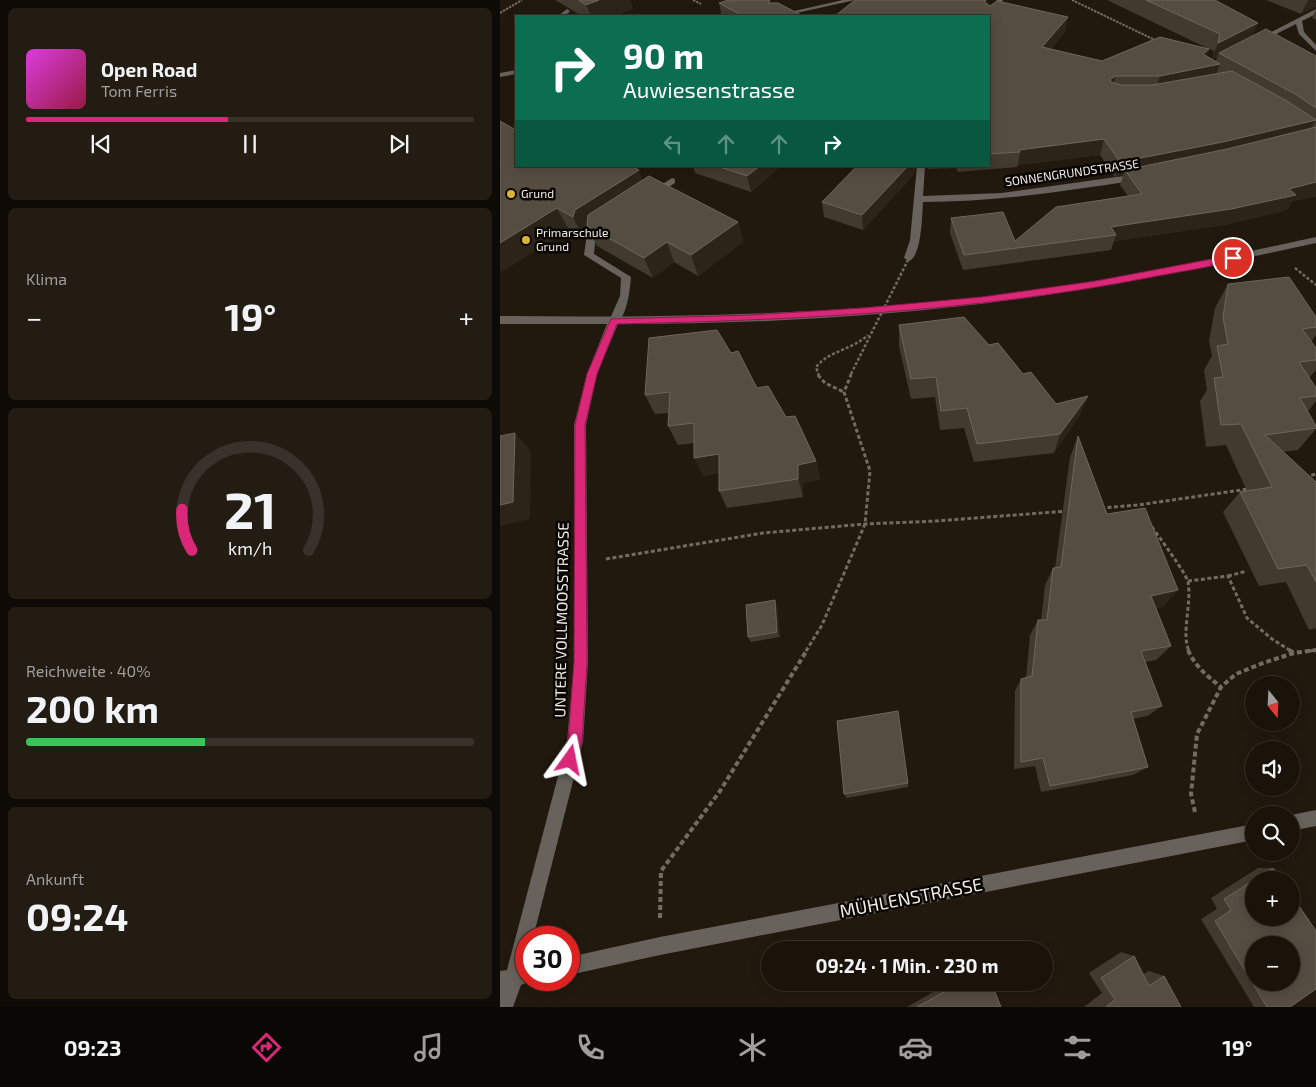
<!DOCTYPE html>
<html lang="de">
<meta charset="utf-8">
<style>
:root{--surface:#1a130a;--page:#231c13;--text:#f1f3f6;--muted:#9f9e9c;--line:#38322b;--accent:#db2777}
body{margin:0;font-family:"Exo 2",sans-serif;background:var(--page);color:var(--text);height:100vh;display:flex;flex-direction:column;font-size:19px;white-space:nowrap}
*{box-sizing:border-box;margin:0}
p{font-size:16px;color:var(--muted)}
.icon{flex:none;width:28px;height:28px;fill:none;stroke:currentColor;stroke-width:2;stroke-linecap:round;stroke-linejoin:round}
.map{position:relative;flex:1;overflow:hidden}
.sheet{display:flex;flex-direction:column;gap:8px;padding:8px;background:#0e0a06;width:500px}
.sheet>*{flex:none}
.guide{position:absolute;left:15px;top:15px;width:475px;height:152px;border-radius:0px;box-shadow:0 2px 12px #0003,0 0 0 1px var(--line);background:#0b6e4f;color:#fff;overflow:hidden}
.needle{width:32px;rotate:162deg}
.buttons{position:absolute;left:745px;top:676px;display:grid;gap:10px}
.buttons a{display:grid;place-items:center;width:55px;height:55px;border-radius:50%;background:var(--surface);box-shadow:0 2px 12px #0003,0 0 0 1px var(--line);font-size:25px}
.speed{position:absolute;left:15px;top:926px;display:flex;gap:10px;font-size:25px;font-weight:700;text-align:center}
.speed>*{display:grid;place-content:center;width:65px;height:65px;border-radius:50%;background:var(--surface);box-shadow:0 2px 12px #0003,0 0 0 1px var(--line);line-height:1}
.speed .limit{border:8px solid #d22;background:#fff;color:#111}
.pin{position:absolute;display:grid;place-items:center;width:42px;height:42px;color:#fff;margin:-21px;border:2px solid #fff;border-radius:50%;box-shadow:0 1px 5px #0007}
.me{position:absolute;width:55px;margin:-28px;rotate:12deg;stroke-linejoin:round;filter:drop-shadow(0 0 4px #0008)}
.turn{display:flex;align-items:center;gap:18px;height:105px;padding:0 25px;font-size:22px}
.turn .icon{width:65px;height:65px;stroke-width:2.5}
.turn b{display:block;font-size:35px;line-height:42px}
.lanes{display:flex;align-items:center;height:48px;padding:0 25px;background:#0003;justify-content:center;gap:25px;direction:ltr}
.lanes .off{opacity:.35}
.big{font-size:38px;font-weight:700;line-height:1.1}
.sheet .card{flex:1;display:flex;flex-direction:column;justify-content:center;gap:8px;min-width:0;padding:0 18px;border-radius:8px;background:var(--page)}
.sheet .dial{align-items:center;gap:0}
.dial svg{height:130px;overflow:visible;fill:none;stroke:var(--line);stroke-width:7;stroke-linecap:round;text-anchor:middle}
.dial text{fill:var(--text);stroke:none}
.song{display:flex;align-items:center;gap:15px}
.cover{width:60px;height:60px;border-radius:8px;background:linear-gradient(135deg,hsl(300 70% 55%),hsl(340 70% 35%))}
.played{height:5px;border-radius:2px;background:linear-gradient(90deg,var(--accent) 45%,var(--line) 45%)}
.keys{display:flex;justify-content:space-around;direction:ltr}
.heat{display:flex;justify-content:space-between;align-items:center;font-size:28px;direction:ltr}
.charge{height:8px;border-radius:4px;background:linear-gradient(90deg,#34c759 40%,var(--line) 0)}
.trip{position:absolute;left:261px;top:941px;width:292px;height:50px;border-radius:25px;background:var(--surface);box-shadow:0 2px 12px #0003,0 0 0 1px var(--line);font-weight:700;line-height:50px;text-align:center}
.dock{display:flex;height:80px;justify-content:space-around;align-items:center;background:#0a0804;color:var(--muted)}
.dock .icon{width:35px;height:35px}
.dock .selected{color:var(--accent)}
.dock b{font-size:22px;color:var(--text)}
main{display:flex;flex:1;min-height:0}
.map>svg:first-child{display:block}
.lines{fill:none;stroke-linecap:round;stroke-linejoin:round}
.path-far3{stroke:#736b62;stroke-width:2;stroke-dasharray:2.5 1;stroke-linecap:butt}
.path-far2{stroke:#736b62;stroke-width:2.5;stroke-dasharray:3 2;stroke-linecap:butt}
.path-far1{stroke:#736b62;stroke-width:3;stroke-dasharray:4 2.5;stroke-linecap:butt}
.path{stroke:#736b62;stroke-width:4;stroke-dasharray:5 3;stroke-linecap:butt}
.service{fill:#67625c;fill-rule:evenodd}
.minor{fill:#67625c;fill-rule:evenodd}
.tertiary{fill:#67625c;fill-rule:evenodd}
.path-bridge{stroke:#736b62;stroke-width:2.5;stroke-dasharray:3 2;stroke-linecap:butt}
.wall{fill:#423a2e;fill-rule:evenodd}
.shaded-wall{fill:#2d2419}
.building{fill:#554d42;stroke:#6e665b;fill-rule:evenodd}
.route{fill:#db2777;stroke:#8e194d}
.poi-dot{fill:#dab333;stroke:#080503;stroke-width:2}
.labels{text-anchor:middle;stroke-width:5;stroke-linejoin:round;paint-order:stroke}
.far-street-label{font-size:12px;fill:#f3ede6;stroke:#080503}
.far-poi-label{font-size:12px;fill:#f3ede6;stroke:#080503;text-anchor:start}
.street-label{font-size:15px;fill:#f3ede6;stroke:#080503}
.near-street-label{font-size:18px;fill:#f3ede6;stroke:#080503}
</style>
<main>
<section class="sheet">
<div class="card">
<div class="song"><i class="cover"></i><div><b>Open Road</b><p>Tom Ferris</p></div></div>
<div class="played"></div>
<div class="keys"><svg class="icon" aria-label="previous" viewBox="0 0 24 24"><path d="M18 5L8 12l10 7zM5 5v14"/></svg><svg class="icon" aria-label="pause" viewBox="0 0 24 24"><path d="M8 5v14M16 5v14"/></svg><svg class="icon" aria-label="next" viewBox="0 0 24 24"><path d="M6 5l10 7-10 7zM19 5v14"/></svg></div>
</div>
<div class="card"><p>Klima</p>
<div class="heat"><a>−</a><b class="big">19°</b><a>+</a></div>
</div>
<div class="card dial"><svg viewBox="0 0 100 80">
<path d="M14 69A42 42 0 1 1 86 69"/>
<path d="M14 69A42 42 0 0 1 8 44" stroke="#db2777"/>
<text x="50" y="56" font-size="32" font-weight="700">21</text>
<text x="50" y="72" font-size="11">km/h</text>
</svg></div>
<div class="card"><p>Reichweite · 40%</p><b class="big">200 km</b><div class="charge"></div></div>
<div class="card"><p>Ankunft</p><b class="big">09:24</b></div>
</section>
<div class="map">
<svg width="816" height="1007" viewBox="0 0 816 1007">
<rect width="100%" height="100%" fill="#22190e"/>
<g class="lines">
<g class="path-far3">
<polyline points="193,0 201,4"/>
<polyline points="572,0 657,41"/>
<polyline points="0,13 22,0"/>
</g>
<g class="path-far2">
<polyline points="795,268 816,285"/>
<path d="M319,376l-3,-9c14,-17 36,-17 52,-32"/>
<polyline points="350,376 351,374"/>
</g>
<g class="path-far1">
<polyline points="318,375 325,383 344,392"/>
<polyline points="805,477 816,474"/>
<polyline points="601,508 638,505 748,489"/>
<path d="M652,527c7,10 34,46 36,55 4,20 -7,52 1,69"/>
<polyline points="106,559 263,533 365,524 437,521 567,511"/>
<polyline points="728,576 747,571"/>
<polyline points="688,581 728,576 747,618 772,639 791,651"/>
<polyline points="306,651 322,625 365,524 370,471 344,392 351,375"/>
<polyline points="809,651 816,650"/>
</g>
<g class="path">
<path d="M688,650c7,16 19,26 33,37"/>
<polyline points="789,650 794,653"/>
<polyline points="695,812 691,794 697,734 721,687 736,674 763,663 794,653 816,650"/>
<polyline points="160,918 161,871 220,791 307,650"/>
</g>
<g class="service">
<polygon points="343,0 355,0 283,16 272,16"/>
<polygon points="497,0 503,0 491,18 489,19 489,16 486,16"/>
<polygon points="67,9 70,11 65,16 58,16"/>
<polygon points="816,9 816,14 802,21 804,32 816,45 816,51 799,34 796,24 760,42 754,41"/>
<path d="M417,166h8l-2,30 78,-3 137,-19 4,3 -4,3c-72,11 -143,22 -215,22 -1,13 -1,54 -14,59l-5,-3 6,-18z"/>
<polygon points="172,178 175,179 175,183 154,196 148,196 147,194"/>
<path d="M103,223l5,3 -12,8 -2,20 37,23c-1,12 -4,43 -17,48l-5,-4 11,-25 1,-18 -37,-23 3,-22z"/>
</g>
<g class="minor">
<path d="M816,237v6c-96,21 -193,41 -290,55 -135,19 -272,26 -408,26l-21,50 -11,51 2,237 -5,80 -50,196h-7v42h7l-12,5 -8,22h-13v-36l7,-1 60,-228 7,-80v-237l13,-51 20,-50h-107v-8c161,2 322,-1 483,-19 112,-13 223,-36 333,-60z"/>
<polygon points="816,810 816,826 791,831 791,815"/>
<polygon points="754,824 754,840 160,955 69,975 69,957 160,937"/>
</g>
<g class="tertiary">
<polygon points="254,0 263,0 223,16 215,16"/>
<polygon points="16,70 16,74 0,77 0,73"/>
</g>
<polyline class="path-bridge" points="351,374 409,258"/>
</g>
<g class="wall">
<polygon points="55,0 130,0 133,9 113,16 82,16"/>
<polygon points="270,0 270,3 303,16 222,16 219,3"/>
<path d="M607,0h108l37,36 64,20v140l-24,5 -5,9 -63,15 -110,16 -3,9 -148,20 -13,-37 1,-15 64,23 113,-45 -8,-11 3,-9 -8,1 -15,-22 -82,10 -1,2 -59,5 -2,-4 -28,1 -1,-3h62v-150l-2,-13 3,3 78,11 -3,14 -14,18 51,12 105,-13zM709,49l5,2 -2,8 -6,-3zM717,57l-1,4 -4,-2z"/>
<polygon points="766,0 816,0 801,14"/>
<polygon points="816,9 816,20 812,18"/>
<polygon points="16,166 143,181 238,222 243,242 198,276 174,262 153,278 97,246 89,230 86,231 84,239 69,230"/>
<polygon points="193,166 281,166 251,192 195,173"/>
<polygon points="357,166 416,166 414,174 363,230 324,217 322,202"/>
<polygon points="728,284 816,317 816,335 811,342 816,348 816,370 809,378 816,388 816,401 808,411 816,426 816,429 798,450 783,452 816,482 816,628 809,630 786,582 759,586 723,512 740,492 747,491 726,445 706,447 700,401 707,390 704,370 712,356 709,341 715,308"/>
<polygon points="399,325 489,345 556,404 580,415 554,453 474,462 464,428 440,430 435,397 411,399 399,346"/>
<polygon points="231,353 257,388 286,417 316,461 320,479 303,483 303,497 227,508 219,491 219,473 203,476 194,443 178,445 168,426 169,413 155,414 145,395"/>
<polygon points="578,436 607,514 664,606 656,608 671,646 656,660 645,662 662,706 647,716 633,719 648,767 633,775 541,792 535,766 514,769 515,691 521,679 526,678 530,635 538,620 541,620 545,585 553,568 555,568 570,457"/>
<polygon points="277,605 280,637 251,642 248,637"/>
<polygon points="408,783 408,787 347,798 344,794"/>
<polygon points="758,868 773,868 790,1007 754,1007 701,919 717,909 711,898"/>
<polygon points="621,952 634,956 643,974 649,971 664,976 681,1007 584,1007 602,993 589,973"/>
<polygon points="444,986 501,1007 407,1007"/>
</g>
<g class="shaded-wall">
<polygon points="99,0 130,0 133,9 113,16 91,16 86,5"/>
<polygon points="808,0 816,0 816,7 801,14"/>
<polygon points="568,17 565,31 540,62 542,47"/>
<polygon points="758,23 751,40 719,53 717,57 711,60 718,43"/>
<polygon points="709,49 704,63 703,54"/>
<polygon points="720,64 715,79 655,91 660,76"/>
<polygon points="616,76 612,91 610,79"/>
<polygon points="816,120 807,135 625,170 623,176 615,177 620,162"/>
<polygon points="604,139 600,155 518,165 520,152 519,150"/>
<polygon points="260,166 281,166 251,192 247,176"/>
<polygon points="408,166 416,166 414,174 363,230 362,215"/>
<polygon points="139,170 147,192 87,226 89,230 86,231 84,239 73,217 75,210"/>
<polygon points="816,182 816,196 792,201 787,210 724,225 614,241 616,235 611,227"/>
<polygon points="57,208 69,230 0,273 0,243"/>
<polygon points="238,222 243,242 198,276 191,255"/>
<polygon points="167,242 174,262 153,278 144,258"/>
<polygon points="588,396 580,415 554,453 560,434"/>
<polygon points="15,433 31,451 30,519 0,526 0,505"/>
<polygon points="219,454 227,472 203,476 194,458"/>
<polygon points="316,461 320,479 303,483 303,497 298,479 298,465"/>
<polygon points="678,590 664,606 638,611 651,596"/>
<polygon points="275,600 277,605 280,637 277,632"/>
</g>
<g class="building">
<polygon points="79,0 99,0 86,5"/>
<polygon points="228,0 270,0 268,3 278,3 303,16 243,16 219,3"/>
<polygon points="355,0 486,0 485,2 490,6 497,1 568,17 542,47 602,61 660,37 709,49 703,54 720,64 660,76 616,76 610,79 611,82 621,85 652,85 732,71 787,101 816,120 723,142 620,162 604,139 519,150 520,152 489,154 489,16 335,16"/>
<polygon points="646,0 715,0 758,23 718,43 720,34"/>
<polygon points="766,29 816,56 816,108 795,94 719,53"/>
<polygon points="0,121 16,130 16,166 131,166 139,170 75,210 73,217 57,208 0,243"/>
<polygon points="816,127 816,182 789,189 796,195 731,209 611,227 616,235 464,255 451,218 503,212 515,241 556,207 642,194 625,170 727,149"/>
<polygon points="217,166 260,166 247,176"/>
<polygon points="357,166 408,166 362,215 322,202"/>
<polygon points="149,176 238,222 191,255 167,242 144,258 87,226 88,215"/>
<polygon points="789,277 816,317 816,327 802,329 816,348 816,360 799,362 816,388 816,396 800,398 816,426 816,428 765,435 816,482 816,582 807,565 778,569 740,492 772,487 741,424 721,425 714,378 723,377 717,346 728,344 723,317 728,284"/>
<polygon points="464,317 489,345 498,343 523,374 531,372 556,404 588,396 560,434 477,444 467,408 441,411 436,377 411,379 399,325"/>
<polygon points="217,330 231,353 238,351 257,388 268,386 286,417 295,416 316,461 298,465 298,479 219,491 219,454 194,458 194,423 168,426 170,392 145,395 149,338"/>
<polygon points="15,433 13,502 0,505 0,436"/>
<polygon points="578,436 607,514 645,508 678,590 651,596 671,646 641,651 662,706 631,712 648,767 550,786 543,758 521,762 521,679 532,676 538,620 547,620 553,568 561,567"/>
<polygon points="275,600 277,632 248,637 246,605"/>
<polygon points="398,711 408,783 344,794 337,721"/>
<polygon points="773,868 782,880 754,880"/>
<path d="M754,880v38h37v-24l25,37v58l-26,18h-23l-52,-86 16,-11 -7,-11zM754,945h37v37h-37z"/>
<polygon points="634,956 649,986 664,976 681,1007 606,1007 615,1000 601,978"/>
<polygon points="443,982 491,982 501,1007 417,1007 446,991"/>
</g>
<path class="route" d="M733,255l3,1v4c-29,8 -59,12 -89,18 -175,34 -352,42 -530,46l-20,50 -12,51 2,237 -5,80 -7,22 -5,3 -4,-3 -3,-4 5,-18 6,-80 1,-237 12,-51 24,-55 141,-4 111,-7 119,-11 114,-16z"/>
<g class="poi-dot">
<circle cx="11" cy="194" r="5"/>
<circle cx="26" cy="240" r="5"/>
</g>
<g class="labels">
<g class="far-street-label">
<text transform="translate(572 173) rotate(-8)" y="4">SONNENGRUNDSTRASSE</text>
</g>
<g class="far-poi-label">
<text x="21" y="198">Grund</text>
<text x="36" y="237">Primarschule<tspan x="36" dy="14">Grund</tspan></text>
</g>
<g class="street-label">
<text transform="translate(62 620) rotate(-89)" y="5">UNTERE VOLLMOOSSTRASSE</text>
</g>
<g class="near-street-label">
<text transform="translate(411 898) rotate(-11)" y="6">MÜHLENSTRASSE</text>
</g>
</g>
</svg>
<div class="buttons">
<a><svg class="needle" viewBox="-14 -14 28 28"><path d="M0-13l5 13h-10z" fill="#e53935"/><path d="M0 13l5-13h-10z" fill="#9f9e9c"/></svg></a>
<a><svg class="icon" aria-label="sound" viewBox="0 0 24 24"><path d="M4 9h4l5-4v14l-5-4H4zM17 9q2 3 0 6"/></svg></a>
<a><svg class="icon" aria-label="search" viewBox="0 0 24 24"><circle cx="10" cy="10" r="6"/><path d="M15 15l6 6"/></svg></a>
<a>+</a>
<a>−</a>
</div>
<div class="speed"><div class="limit">30</div></div>
<div class="pin" style="left:733px;top:258px;background:#d93025"><svg class="icon" aria-label="arrive" viewBox="0 0 24 24"><path d="M6 21V4h12l-3 4 3 4H6"/></svg></div>
<svg class="me" style="left:70px;top:760px" viewBox="-20 -20 40 40"><path d="M0-17L14 15 0 8-14 15z" fill="#db2777" stroke="#fff" stroke-width="4"/></svg>
<div class="trip">09:24 · 1 Min. · 230 m</div>
<div class="guide">
<div class="turn"><svg class="icon" aria-label="right" viewBox="0 0 24 24"><path d="M7 20v-9h11M14 6l5 5-5 5"/></svg><div><b>90 m</b>Auwiesenstrasse</div></div>
<div class="lanes"><svg class="icon off" aria-label="left" viewBox="0 0 24 24"><path d="M17 20v-9H6M10 6l-5 5 5 5"/></svg><svg class="icon off" aria-label="ahead" viewBox="0 0 24 24"><path d="M12 20V5M6 11l6-6 6 6"/></svg><svg class="icon off" aria-label="ahead" viewBox="0 0 24 24"><path d="M12 20V5M6 11l6-6 6 6"/></svg><svg class="icon" aria-label="right" viewBox="0 0 24 24"><path d="M7 20v-9h11M14 6l5 5-5 5"/></svg></div>
</div>
</div>
</main>
<nav class="dock">
<b>09:23</b>
<svg class="icon selected" aria-label="directions" viewBox="0 0 24 24"><path d="M12 3l9 9-9 9-9-9zM9 14v-3h6M13 9l2 2-2 2"/></svg>
<svg class="icon" aria-label="music" viewBox="0 0 24 24"><path d="M9 18V5l10-2v13"/><circle cx="6" cy="18" r="3"/><circle cx="16" cy="16" r="3"/></svg>
<svg class="icon" aria-label="phone" viewBox="0 0 24 24"><path d="M5 4h4l2 5-3 2q2 4 5 5l2-3 5 2v4C11 20 4 13 5 4z"/></svg>
<svg class="icon" aria-label="climate" viewBox="0 0 24 24"><path d="M12 3v18M4 7l16 10M4 17L20 7"/></svg>
<svg class="icon" aria-label="car" viewBox="0 0 24 24"><path d="M5 17H2v-5l4-1 3-4h7l3 4 3 1v5h-3M9 17h6M6 11h13"/><circle cx="7" cy="17" r="2"/><circle cx="17" cy="17" r="2"/></svg>
<svg class="icon" aria-label="filters" viewBox="0 0 24 24"><path d="M4 7h16M4 17h16"/><circle cx="9" cy="7" r="2"/><circle cx="15" cy="17" r="2"/></svg>
<b>19°</b>
</nav>
